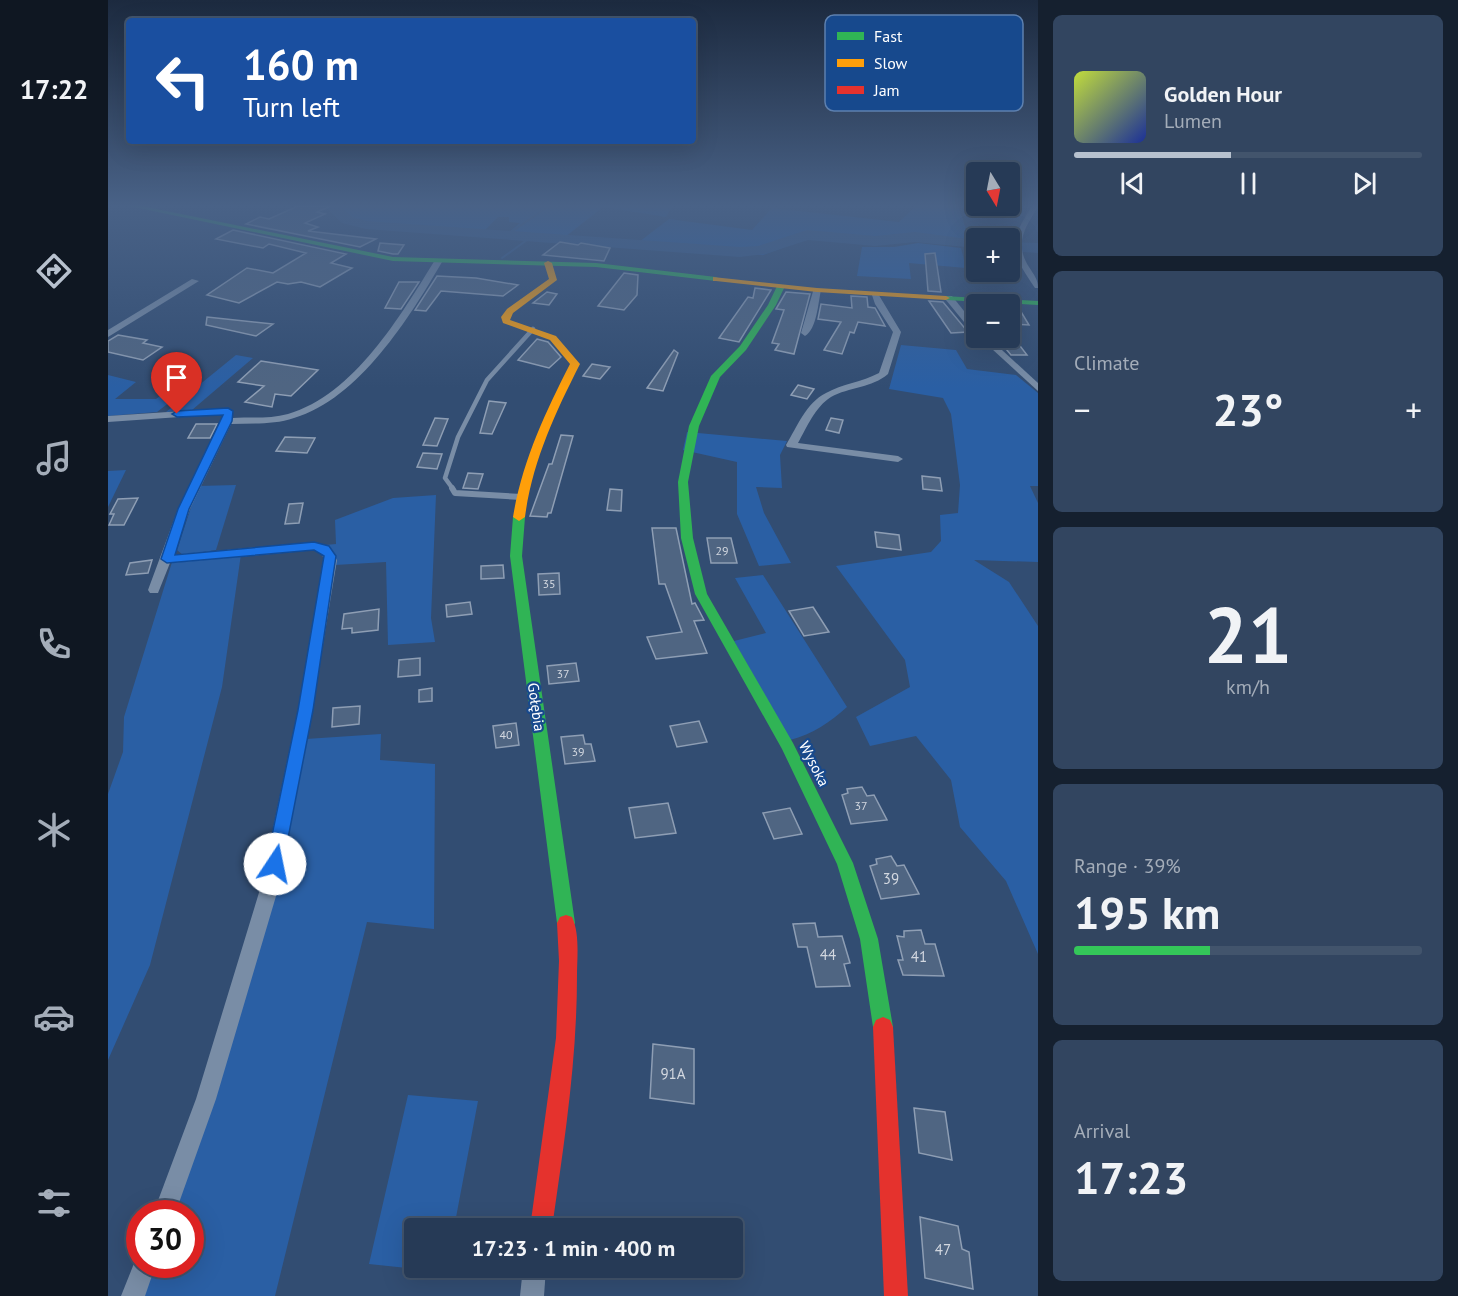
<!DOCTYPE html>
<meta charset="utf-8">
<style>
:root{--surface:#263a56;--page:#324560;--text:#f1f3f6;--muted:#a4adb9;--line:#42546c;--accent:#b7c1ce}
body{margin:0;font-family:"PT Sans",sans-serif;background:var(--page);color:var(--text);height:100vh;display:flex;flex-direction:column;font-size:22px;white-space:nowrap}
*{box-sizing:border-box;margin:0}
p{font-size:20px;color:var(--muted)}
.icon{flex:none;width:33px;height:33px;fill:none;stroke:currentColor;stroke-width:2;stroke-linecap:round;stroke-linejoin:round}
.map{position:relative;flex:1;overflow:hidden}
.panel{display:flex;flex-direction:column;gap:15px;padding:15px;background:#15202f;width:420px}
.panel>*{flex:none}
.guide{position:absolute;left:18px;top:18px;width:570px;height:126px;border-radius:6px;box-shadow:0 6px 24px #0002,0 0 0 2px var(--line);background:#1a4fa0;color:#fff;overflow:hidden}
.needle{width:39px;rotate:170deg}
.tools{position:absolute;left:858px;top:162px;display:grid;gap:12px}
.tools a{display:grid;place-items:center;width:54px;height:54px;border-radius:6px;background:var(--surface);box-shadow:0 6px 24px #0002,0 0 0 2px var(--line);font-size:30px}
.speed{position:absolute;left:18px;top:1200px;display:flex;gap:12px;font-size:30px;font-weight:700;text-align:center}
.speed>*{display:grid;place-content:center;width:78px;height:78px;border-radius:50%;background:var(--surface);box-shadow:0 6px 24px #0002,0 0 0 2px var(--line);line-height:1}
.speed .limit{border:9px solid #d22;background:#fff;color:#111}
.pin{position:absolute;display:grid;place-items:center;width:51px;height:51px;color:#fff;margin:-62px -26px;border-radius:50% 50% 50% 0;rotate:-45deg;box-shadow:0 0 6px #0007}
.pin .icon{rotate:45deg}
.me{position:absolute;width:66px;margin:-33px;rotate:11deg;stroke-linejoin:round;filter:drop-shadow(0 0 4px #0008)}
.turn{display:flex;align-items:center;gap:21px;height:126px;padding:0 18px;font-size:27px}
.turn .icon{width:78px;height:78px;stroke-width:2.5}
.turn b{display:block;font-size:42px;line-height:51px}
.big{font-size:45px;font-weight:700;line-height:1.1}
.panel .tile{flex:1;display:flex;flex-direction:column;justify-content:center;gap:9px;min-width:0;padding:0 21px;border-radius:9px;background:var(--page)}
.panel .dial{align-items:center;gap:0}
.dial b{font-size:78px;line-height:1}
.song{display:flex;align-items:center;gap:18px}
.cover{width:72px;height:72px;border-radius:9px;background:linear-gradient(135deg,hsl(70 70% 55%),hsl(230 70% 35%))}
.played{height:6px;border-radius:3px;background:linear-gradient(90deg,var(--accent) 45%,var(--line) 45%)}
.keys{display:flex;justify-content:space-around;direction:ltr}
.heat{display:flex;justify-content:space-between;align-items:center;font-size:33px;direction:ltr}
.charge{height:9px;border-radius:4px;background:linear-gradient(90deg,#34c759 39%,var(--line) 0)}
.trip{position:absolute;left:296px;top:1218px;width:339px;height:60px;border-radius:6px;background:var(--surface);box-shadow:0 6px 24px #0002,0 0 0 2px var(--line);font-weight:700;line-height:60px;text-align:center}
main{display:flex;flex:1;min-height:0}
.tabs{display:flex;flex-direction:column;width:108px;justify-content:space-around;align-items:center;background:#0f1722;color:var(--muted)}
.tabs .icon{width:42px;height:42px}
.tabs .active{color:var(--accent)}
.tabs b{font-size:27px;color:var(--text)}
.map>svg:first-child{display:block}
.green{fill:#2a5fa4}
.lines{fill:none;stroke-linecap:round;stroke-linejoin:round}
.stream{stroke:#375b8b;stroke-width:2}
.river{fill:#375b8b;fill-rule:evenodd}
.building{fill:#4f6582;stroke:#8e9eb4;stroke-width:1.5}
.lane-far1{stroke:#798da6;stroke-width:4.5}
.lane{stroke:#798da6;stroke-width:6}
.street{fill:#798da6;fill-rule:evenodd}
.fast{fill:#30b455;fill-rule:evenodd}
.slow{fill:#ff9f0a;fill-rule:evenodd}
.jam{fill:#e5322d;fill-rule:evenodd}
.route{fill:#1a73e8;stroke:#114b97;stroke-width:1.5}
.labels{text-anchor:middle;stroke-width:4.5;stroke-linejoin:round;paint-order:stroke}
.number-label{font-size:12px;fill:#d3d8e0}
.street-label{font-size:15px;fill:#fff;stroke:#17498d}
.near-number-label{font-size:15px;fill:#d3d8e0}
.key{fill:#17498d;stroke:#5d80af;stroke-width:1.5}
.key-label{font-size:16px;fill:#fff}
</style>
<main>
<nav class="tabs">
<b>17:22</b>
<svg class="icon active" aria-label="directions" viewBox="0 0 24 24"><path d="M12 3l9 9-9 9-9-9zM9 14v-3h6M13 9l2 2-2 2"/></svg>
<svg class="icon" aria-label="music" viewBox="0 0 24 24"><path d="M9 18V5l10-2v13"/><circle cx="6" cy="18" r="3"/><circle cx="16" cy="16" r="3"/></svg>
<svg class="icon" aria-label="phone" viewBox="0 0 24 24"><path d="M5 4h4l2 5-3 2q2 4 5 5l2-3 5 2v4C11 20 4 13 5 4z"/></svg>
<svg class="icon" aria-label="climate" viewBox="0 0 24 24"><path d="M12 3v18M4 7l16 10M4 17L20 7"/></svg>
<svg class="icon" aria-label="car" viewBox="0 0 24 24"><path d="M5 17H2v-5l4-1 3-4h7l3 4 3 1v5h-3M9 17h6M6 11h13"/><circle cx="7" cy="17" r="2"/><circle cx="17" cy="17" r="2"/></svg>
<svg class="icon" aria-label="filters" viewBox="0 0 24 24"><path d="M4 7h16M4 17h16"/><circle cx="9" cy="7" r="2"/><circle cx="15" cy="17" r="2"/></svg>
</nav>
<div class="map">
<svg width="930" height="1296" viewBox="0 0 930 1296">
<rect width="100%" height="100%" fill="#324d72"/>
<g class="green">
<polygon points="229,206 564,206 558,217 495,207 457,237 531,242 561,219 644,230 664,208 791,222 808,206 848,206 852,210 858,230 905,238 902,250 902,238 868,238 868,248 804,240 775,245 699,239 655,255 469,242 456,237 400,233 412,223 401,222 401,217 390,217 375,232 257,223 241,219"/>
<polygon points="810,243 853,248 858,268 801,263 803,279 749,276 754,247 786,247"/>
<polygon points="793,345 848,350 859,369 908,375 930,393 930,486 922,486 930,503 930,562 866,560 901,582 930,626 930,954 898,881 852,827 843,780 808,736 762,746 748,717 802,687 797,660 728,566 823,552 833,541 832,515 850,513 852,485 843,414 835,398 781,389"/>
<polygon points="128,355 145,358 84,410 58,412"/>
<polygon points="0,375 28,382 7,399 48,399 80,376 94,377 49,412 0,416"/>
<polygon points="579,432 679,441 672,455 674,488 648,487 656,513 683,563 651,566 629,514 629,462 575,450"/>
<polygon points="18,470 0,507 0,471"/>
<polygon points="128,485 108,550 75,555 69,550 90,486"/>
<polygon points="328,495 323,618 327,642 280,645 278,562 227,565 225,552 217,545 228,544 227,520 285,498"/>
<polygon points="133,554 114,687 42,965 0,1060 0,794 15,752 16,717 64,562"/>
<path d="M655,575l84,132c-17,15 -34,27 -57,33l-56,-99 32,-8 -31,-55z"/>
<polygon points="273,734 272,760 327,764 326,929 259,922 167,1296 33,1296 44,1265 82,1264 82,1214 61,1213 198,739"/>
<polygon points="300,1095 370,1101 346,1228 306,1228 306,1268 338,1268 337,1272 261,1264"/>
</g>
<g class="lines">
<g class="stream">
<polyline points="399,235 441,206"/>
<polyline points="394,258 423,237"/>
</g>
<g class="river">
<polygon points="216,206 232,206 244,217 258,221 632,247 650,246 699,230 767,236 807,232 868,240 868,248 807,242 767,246 700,240 657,254 632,257 258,229 234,223"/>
<polygon points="902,242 930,243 930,253 902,251"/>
</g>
</g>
<g class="building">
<polygon points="190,206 223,206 209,212 217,214 197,223 210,227 200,231 268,239 252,247 138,224 152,217 161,219"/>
<polygon points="125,230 238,254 223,263 244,268 212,287 193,282 180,284 169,282 131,303 99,295 139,268 165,273 198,253 161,244 155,248 108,239"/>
<polygon points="452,242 470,245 473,243 502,248 496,261 435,255"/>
<polygon points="272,243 296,245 290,254 285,254 270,251"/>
<polygon points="827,253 833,292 820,291 817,254"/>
<polygon points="516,273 530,275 529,295 516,310 490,306"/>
<polygon points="329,276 368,278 410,285 395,296 333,291 318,311 307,310"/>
<polygon points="291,282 311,282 293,309 277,308"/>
<polygon points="647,288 663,290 631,342 611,338 640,297 645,298"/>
<polygon points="439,292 449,294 441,305 425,303"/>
<polygon points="678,292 702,294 686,354 667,350 671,344 664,343 676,310 668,309"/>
<polygon points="743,296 759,297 760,307 767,308 777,326 750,322 746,333 742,332 734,354 716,350 733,322 710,319 713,304 744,308"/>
<polygon points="821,301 835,302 860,332 843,333"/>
<polygon points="902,310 912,310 921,325 902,324"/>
<polygon points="99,317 165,324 148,336 98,325"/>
<polygon points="10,335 39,340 35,343 54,347 35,360 0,352 0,341"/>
<polygon points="889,338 906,338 919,355 903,355"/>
<polygon points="429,339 440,342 453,357 441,368 410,360"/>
<polygon points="566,350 570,353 555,391 539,388"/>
<polygon points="153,361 210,370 183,396 167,394 164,407 137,402 156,386 130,382"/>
<polygon points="484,364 502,367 492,379 475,376"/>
<polygon points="690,385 706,389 699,399 683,395"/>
<polygon points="381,401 398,403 384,434 372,433"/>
<polygon points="327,418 340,419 329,446 315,445"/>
<polygon points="723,418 735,420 731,433 718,430"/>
<polygon points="88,424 109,424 102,438 80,438"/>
<polygon points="453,435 465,436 443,513 440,513 439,517 422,516 441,464 444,464"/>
<polygon points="177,437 207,438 199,453 168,451"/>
<polygon points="315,453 334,454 329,469 309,467"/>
<polygon points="360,473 375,474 370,489 355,488"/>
<polygon points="814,476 832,478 834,491 815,489"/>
<polygon points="502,489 514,490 513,511 499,510"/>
<polygon points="30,498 16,525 1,525 6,514 2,514 10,499"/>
<polygon points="195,503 191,523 177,524 181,504"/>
<polygon points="544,528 568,528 584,604 587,603 596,620 586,621 599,653 548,659 539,637 574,632 557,584 551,584"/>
<polygon points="767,532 791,535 793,550 769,547"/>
<polygon points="599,538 623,538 629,563 603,563"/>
<polygon points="44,560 40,573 18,575 22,563"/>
<polygon points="395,565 396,578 373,579 373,566"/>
<polygon points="451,573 452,594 431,595 430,574"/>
<polygon points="362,602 364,614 339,617 338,605"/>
<polygon points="705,607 721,632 696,636 681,611"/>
<polygon points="271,609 270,630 244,633 244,628 234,629 236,614"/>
<polygon points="312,658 312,675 290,677 291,660"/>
<polygon points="468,663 471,681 441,684 439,666"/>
<polygon points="324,688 324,701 311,702 311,690"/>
<polygon points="252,706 251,724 224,727 225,708"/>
<polygon points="591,721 599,742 569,747 562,726"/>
<polygon points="408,723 411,745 388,748 385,726"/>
<polygon points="475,735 477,744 483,744 487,761 457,764 453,737"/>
<polygon points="754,787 759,796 766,795 779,820 743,824 734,795 740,793 739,789"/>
<polygon points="560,803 568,833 527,838 521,808"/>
<polygon points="682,808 694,834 666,839 655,813"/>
<polygon points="783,856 789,866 796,865 811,894 773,899 762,866 769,864 768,859"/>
<polygon points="707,923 710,937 734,936 742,963 736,964 742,986 708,987 699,947 690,947 685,924"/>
<polygon points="813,930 817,944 827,944 836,976 795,975 790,960 795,960 789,936 796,937 796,931"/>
<polygon points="545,1044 586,1049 586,1104 542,1098"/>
<polygon points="806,1108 837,1112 844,1160 811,1153"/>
<polygon points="812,1217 850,1226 854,1249 861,1252 865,1289 817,1278"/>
</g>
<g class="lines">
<polyline class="lane-far1" points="345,489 337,478 350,437 379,380 425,329"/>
<polyline class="lane" points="344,488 347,493 413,497"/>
<g class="street">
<path d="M924,206l6,1c-13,20 -24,37 -9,60 5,8 9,12 9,21h-3c-25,-37 -28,-43 -3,-82z"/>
<path d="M327,260l7,2c-32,55 -83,137 -148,156 -20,7 -42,5 -63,6l-41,85 -17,46 141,-13 15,4 8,14 -25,150 -33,176 -63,213 -41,115h-22l43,-115 65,-213 37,-176 27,-150 -5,-8 -6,-2 -144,13 -12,30h-8l-2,-3 30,-81 44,-88 1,-7 -115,8v-6l120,-8 5,3 -1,7c18,-1 38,1 56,-4 66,-19 113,-99 147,-154z"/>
<polygon points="84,279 91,281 0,337 0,330"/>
<path d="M706,288l7,2c-3,13 -4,39 -16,46l-4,-3z"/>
<path d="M763,292h6l24,40 -13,42c-16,14 -39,13 -57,23 -16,10 -24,30 -33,46l100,13 5,3 -5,3 -111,-15 -1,-2c11,-18 20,-42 40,-52 16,-9 36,-11 53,-20l14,-41 -18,-28z"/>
<polygon points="838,296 844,296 868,326 868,333 865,333 838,300"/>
<polygon points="872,338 881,338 930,383 930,391"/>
<polygon points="32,1255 32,1264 48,1264 37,1296 13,1296 29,1256"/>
<polygon points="415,1268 438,1268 436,1296 412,1296"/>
</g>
<g class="fast">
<polygon points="21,206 34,206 285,257 488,263 608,277 612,279 608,281 488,267 285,261"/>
<polygon points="670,284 677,286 668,305 638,350 612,377 591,426 580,482 585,538 599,594 685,743 745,863 770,939 785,1027 782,1034 775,1037 768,1034 765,1027 752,939 729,864 674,749 587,594 573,538 570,482 581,426 603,376 632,346 660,305"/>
<polygon points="835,296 930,301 930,305 838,300 834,298"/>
<polygon points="411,513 417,517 414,556 467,923 464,929 458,931 452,929 449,923 402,556 405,517"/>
</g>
<g class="slow">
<path d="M440,261l4,2 5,17 -44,33 -3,7 46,16 24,28c-25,49 -48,99 -55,153l-6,4 -6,-4c9,-55 32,-104 57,-153l-20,-24 -47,-17 -2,-6 6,-8 42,-30 -5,-16z"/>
<polygon points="605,277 709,288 838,296 842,298 838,300 709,292 608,281 605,281"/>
</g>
<g class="jam">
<path d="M458,915l6,2c8,17 5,41 5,59 0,85 -13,168 -25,252h-22l26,-190 3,-77 -2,-38 3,-6z"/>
<polygon points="775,1017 782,1020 785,1027 800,1296 776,1296 765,1027 768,1020"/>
</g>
</g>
<linearGradient id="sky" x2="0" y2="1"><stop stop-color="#1c2a3f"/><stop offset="0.53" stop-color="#496287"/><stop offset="1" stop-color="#496287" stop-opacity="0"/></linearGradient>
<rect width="930" height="388" fill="url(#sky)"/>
<polygon class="route" points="120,408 125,411 124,421 81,509 67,555 206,542 221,546 228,556 205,710 175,864 173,869 167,871 161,869 158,864 190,710 216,556 206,550 59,563 53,559 70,509 115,415 69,417 64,414 69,411"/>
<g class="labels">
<g class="number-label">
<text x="614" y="555">29</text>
<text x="441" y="588">35</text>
<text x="455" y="678">37</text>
<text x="398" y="739">40</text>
<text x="470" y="756">39</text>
<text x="753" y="810">37</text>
</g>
<g class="street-label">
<text transform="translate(428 707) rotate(82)" y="5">Gołębia</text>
<text transform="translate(706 764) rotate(63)" y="5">Wysoka</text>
</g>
<g class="near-number-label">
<text x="783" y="884">39</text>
<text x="720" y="960">44</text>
<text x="811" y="962">41</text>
<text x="565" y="1079">91A</text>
<text x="835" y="1255">47</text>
</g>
</g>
<rect x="717" y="15" width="198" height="96" rx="9" class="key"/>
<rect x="729" y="32" width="27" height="8" fill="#30b455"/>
<rect x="729" y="59" width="27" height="8" fill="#ff9f0a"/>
<rect x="729" y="86" width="27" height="8" fill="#e5322d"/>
<g class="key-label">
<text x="766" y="42">Fast</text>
<text x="766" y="69">Slow</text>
<text x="766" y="96">Jam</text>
</g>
</svg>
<div class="tools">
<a><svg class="needle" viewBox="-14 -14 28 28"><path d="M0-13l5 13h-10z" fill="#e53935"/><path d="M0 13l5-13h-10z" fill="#a4adb9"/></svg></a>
<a>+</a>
<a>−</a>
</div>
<div class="speed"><div class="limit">30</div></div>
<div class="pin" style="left:69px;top:414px;background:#d93025"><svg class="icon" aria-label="arrive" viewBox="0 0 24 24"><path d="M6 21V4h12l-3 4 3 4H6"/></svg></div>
<svg class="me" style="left:167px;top:864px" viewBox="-20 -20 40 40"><circle r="19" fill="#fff"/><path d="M0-13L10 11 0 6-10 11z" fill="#1a73e8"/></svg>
<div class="trip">17:23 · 1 min · 400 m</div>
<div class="guide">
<div class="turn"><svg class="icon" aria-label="left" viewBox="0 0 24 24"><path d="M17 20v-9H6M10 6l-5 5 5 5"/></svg><div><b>160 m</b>Turn left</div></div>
</div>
</div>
<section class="panel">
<div class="tile">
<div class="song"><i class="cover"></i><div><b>Golden Hour</b><p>Lumen</p></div></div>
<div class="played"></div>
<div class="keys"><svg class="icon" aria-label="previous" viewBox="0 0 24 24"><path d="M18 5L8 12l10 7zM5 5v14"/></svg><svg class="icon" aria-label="pause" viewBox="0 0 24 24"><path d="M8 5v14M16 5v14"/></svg><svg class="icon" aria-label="next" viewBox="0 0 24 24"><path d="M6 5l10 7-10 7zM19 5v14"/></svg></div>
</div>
<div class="tile"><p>Climate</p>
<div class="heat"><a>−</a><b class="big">23°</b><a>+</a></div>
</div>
<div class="tile dial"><b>21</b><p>km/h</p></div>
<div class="tile"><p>Range · 39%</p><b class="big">195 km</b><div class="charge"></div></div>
<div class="tile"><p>Arrival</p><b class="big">17:23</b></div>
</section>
</main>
